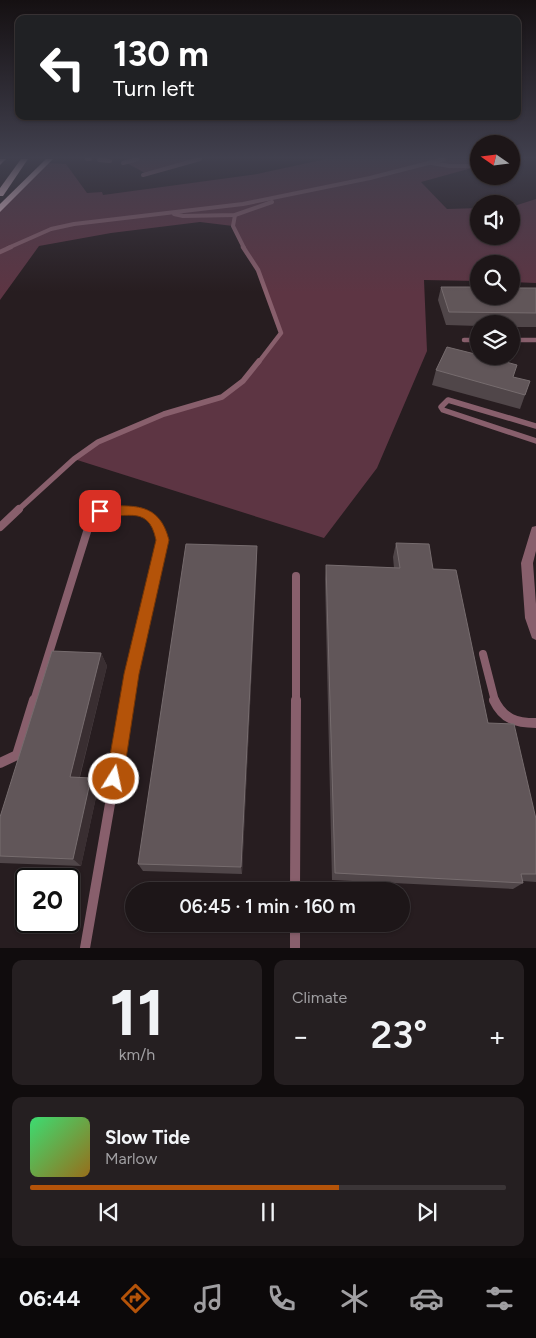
<!DOCTYPE html>
<meta charset="utf-8">
<style>
:root{--surface:#1d1618;--page:#251f21;--text:#f1f3f6;--muted:#a09fa2;--line:#3b3537;--accent:#b45309}
body{margin:0;font-family:Figtree,sans-serif;background:var(--page);color:var(--text);height:100vh;display:flex;flex-direction:column;font-size:19px;white-space:nowrap}
*{box-sizing:border-box;margin:0}
p{font-size:16px;color:var(--muted)}
.icon{flex:none;width:28px;height:28px;fill:none;stroke:currentColor;stroke-width:2;stroke-linecap:round;stroke-linejoin:round}
.map{position:relative;height:948px;overflow:hidden}
.sheet{display:flex;flex-direction:column;gap:12px;padding:12px;background:#100c0d;flex:1}
.sheet>*{flex:none}
.top-card{position:absolute;left:15px;top:15px;width:506px;height:105px;border-radius:10px;box-shadow:0 1px 4px #0004,0 0 0 1px var(--line);background:#202124;color:#fff;overflow:hidden}
.needle{width:32px;rotate:284deg}
.buttons{position:absolute;left:470px;top:135px;display:grid;gap:10px}
.buttons a{display:grid;place-items:center;width:50px;height:50px;border-radius:50%;background:var(--surface);box-shadow:0 1px 4px #0004,0 0 0 1px var(--line);font-size:25px}
.speed{position:absolute;left:15px;top:868px;display:flex;gap:10px;font-size:25px;font-weight:700;text-align:center}
.speed>*{display:grid;place-content:center;width:65px;height:65px;border-radius:50%;background:var(--surface);box-shadow:0 1px 4px #0004,0 0 0 1px var(--line);line-height:1}
.speed .limit{border:2px solid #111;border-radius:8px;background:#fff;color:#111}
.pin{position:absolute;display:grid;place-items:center;width:42px;height:42px;color:#fff;margin:-21px;border-radius:10px;box-shadow:0 2px 8px #0006}
.me{position:absolute;width:55px;margin:-28px;rotate:10deg;stroke-linejoin:round;filter:drop-shadow(0 0 4px #0008)}
.turn{display:flex;align-items:center;gap:18px;height:105px;padding:0 15px;font-size:22px}
.turn .icon{width:65px;height:65px;stroke-width:2.5}
.turn b{display:block;font-size:35px;line-height:42px}
.big{font-size:38px;font-weight:600;line-height:1.1}
.sheet .tile{flex:1;display:flex;flex-direction:column;justify-content:center;gap:8px;min-width:0;padding:0 18px;border-radius:10px;background:var(--page)}
.sheet .dial{align-items:center;gap:0}
.dial b{font-size:65px;line-height:1}
.song{display:flex;align-items:center;gap:15px}
.cover{width:60px;height:60px;border-radius:8px;background:linear-gradient(135deg,hsl(140 70% 55%),hsl(40 70% 35%))}
.played{height:5px;border-radius:2px;background:linear-gradient(90deg,var(--accent) 65%,var(--line) 65%)}
.keys{display:flex;justify-content:space-around;direction:ltr}
.heat{display:flex;justify-content:space-between;align-items:center;font-size:28px;direction:ltr}
.sheet .tiles{flex:1;display:grid;gap:12px;grid-template-columns:1fr 1fr}
.tile:last-child{grid-column:span 2}
.trip{position:absolute;left:125px;top:882px;width:285px;height:50px;border-radius:25px;background:var(--surface);box-shadow:0 1px 4px #0004,0 0 0 1px var(--line);font-weight:600;line-height:50px;text-align:center}
.menu{display:flex;height:80px;justify-content:space-around;align-items:center;background:#0c090a;color:var(--muted)}
.menu .icon{width:35px;height:35px}
.menu .on{color:var(--accent)}
.menu b{font-size:22px;color:var(--text)}
.map>svg:first-child{display:block}
.green{fill:#5d3543}
.lines{fill:none;stroke-linecap:round;stroke-linejoin:round}
.lane-far4{stroke:#885f6c;stroke-width:4}
.lane-far3{stroke:#885f6c;stroke-width:4.5}
.lane-far2{stroke:#885f6c;stroke-width:5.5}
.lane-far1{stroke:#885f6c;stroke-width:8}
.lane{stroke:#885f6c;stroke-width:10}
.street{fill:#885f6c;fill-rule:evenodd}
.highway{fill:#f6cdd9;fill-rule:evenodd}
.wall{fill:#504649}
.shaded-wall{fill:#392e31}
.building{fill:#615659;stroke:#766c6e}
.route{fill:#b45309;stroke:#753606}
</style>
<div class="map">
<svg width="536" height="948" viewBox="0 0 536 948">
<rect width="100%" height="100%" fill="#271d20"/>
<g class="green">
<polygon points="129,159 194,159 145,173 123,161"/>
<polygon points="326,159 479,159 479,166 421,182 447,209 479,208 479,236 511,236 511,207 536,199 536,283 511,282 511,264 479,264 479,281 424,280 427,351 377,468 324,538 74,459 98,442 130,427 222,397 243,381 281,333 261,279 233,226 200,222 111,233 39,246 0,300 0,209 45,163 66,164 87,193 102,192 103,195 257,174"/>
</g>
<g class="lines">
<g class="lane-far4">
<polyline points="87,159 90,159"/>
<polyline points="99,160 110,161"/>
<polyline points="123,163 138,159"/>
<polyline points="432,163 449,166 479,166"/>
<polyline points="143,175 200,159"/>
<polyline points="174,214 183,216 235,215 272,202"/>
<polyline points="235,215 233,226 244,248"/>
<polyline points="8,248 51,229 74,224 243,204 370,178 444,159"/>
</g>
<g class="lane-far3">
<polyline points="243,247 258,270 281,333 258,363"/>
<polyline points="0,252 11,247"/>
<polyline points="464,340 479,340"/>
<polyline points="511,340 536,340"/>
</g>
<g class="lane-far2">
<polyline points="536,426 448,400 441,407 443,410 536,441"/>
<polyline points="18,510 74,459 98,442 164,414 222,397 243,381 259,361"/>
<polyline points="124,510 138,510"/>
</g>
<g class="lane-far1">
<polyline points="0,527 19,509"/>
<polyline points="483,654 495,701"/>
<path d="M34,701l57,-182 9,-8c29,-1 56,-7 62,29l-35,161"/>
<polyline points="296,701 296,576"/>
</g>
<g class="lane">
<path d="M494,700c9,19 22,23 42,23"/>
<polyline points="0,763 17,755 34,700"/>
<polyline points="295,891 296,700"/>
<polyline points="295,924 295,948"/>
<polyline points="85,948 128,700"/>
</g>
<polygon class="street" points="536,526 536,551 533,563 536,604 536,640 532,638 525,618 521,563 531,530 532,527"/>
<g class="highway">
<polygon points="0,159 6,159 0,165"/>
<polygon points="21,159 28,159 3,196 0,196 0,188"/>
<polygon points="46,159 53,159 0,212 0,204"/>
</g>
</g>
<g class="wall">
<polygon points="441,287 536,288 536,327 511,327 511,324 479,324 479,326 446,325 438,300"/>
<polygon points="436,370 513,377 525,395 520,409 432,385"/>
<polygon points="396,543 433,569 488,723 536,819 536,882 523,881 523,883 513,889 332,880 325,579 326,565 394,568 393,557"/>
<polygon points="257,546 257,560 242,874 143,871 138,864"/>
<polygon points="101,653 107,666 80,777 91,778 98,788 81,866 0,863 0,817"/>
</g>
<g class="shaded-wall">
<polygon points="257,546 257,560 242,874 241,867"/>
<polygon points="101,653 107,666 77,787 70,777"/>
<polygon points="91,778 98,788 81,866 73,859"/>
</g>
<g class="building">
<polygon points="441,287 479,287 479,296 511,296 511,288 536,288 536,313 449,312"/>
<polygon points="447,347 479,355 479,356 484,356 517,365 513,377 530,381 525,395 436,370"/>
<polygon points="396,543 429,544 433,569 456,570 488,723 514,724 536,819 536,874 521,874 523,883 335,873 326,565 400,568"/>
<polygon points="186,544 257,546 241,867 138,864"/>
<polygon points="52,651 101,653 70,777 91,778 73,859 0,856 0,817"/>
</g>
<linearGradient id="sky" x2="0" y2="1"><stop stop-color="#151012"/><stop offset="0.54" stop-color="#41404e"/><stop offset="1" stop-color="#41404e" stop-opacity="0"/></linearGradient>
<rect width="536" height="292" fill="url(#sky)"/>
<path class="route" d="M100,506c33,0 59,-5 69,34l-30,134 -16,105 -3,6 -6,2 -6,-2 -2,-6 18,-105 32,-134c-8,-39 -34,-18 -60,-26l-2,-3z"/>
</svg>
<div class="buttons">
<a><svg class="needle" viewBox="-14 -14 28 28"><path d="M0-13l5 13h-10z" fill="#e53935"/><path d="M0 13l5-13h-10z" fill="#a09fa2"/></svg></a>
<a><svg class="icon" aria-label="sound" viewBox="0 0 24 24"><path d="M4 9h4l5-4v14l-5-4H4zM17 9q2 3 0 6"/></svg></a>
<a><svg class="icon" aria-label="search" viewBox="0 0 24 24"><circle cx="10" cy="10" r="6"/><path d="M15 15l6 6"/></svg></a>
<a><svg class="icon" aria-label="layers" viewBox="0 0 24 24"><path d="M12 4l9 5-9 5-9-5zM3 14l9 5 9-5"/></svg></a>
</div>
<div class="speed"><div class="limit">20</div></div>
<div class="pin" style="left:100px;top:511px;background:#d93025"><svg class="icon" aria-label="arrive" viewBox="0 0 24 24"><path d="M6 21V4h12l-3 4 3 4H6"/></svg></div>
<svg class="me" style="left:114px;top:779px" viewBox="-20 -20 40 40"><circle r="17" fill="#b45309" stroke="#fff" stroke-width="3"/><path d="M0-11L8 9 0 5-8 9z" fill="#fff"/></svg>
<div class="trip">06:45 · 1 min · 160 m</div>
<div class="top-card">
<div class="turn"><svg class="icon" aria-label="left" viewBox="0 0 24 24"><path d="M17 20v-9H6M10 6l-5 5 5 5"/></svg><div><b>130 m</b>Turn left</div></div>
</div>
</div>
<section class="sheet">
<div class="tiles">
<div class="tile dial"><b>11</b><p>km/h</p></div>
<div class="tile"><p>Climate</p>
<div class="heat"><a>−</a><b class="big">23°</b><a>+</a></div>
</div>
<div class="tile">
<div class="song"><i class="cover"></i><div><b>Slow Tide</b><p>Marlow</p></div></div>
<div class="played"></div>
<div class="keys"><svg class="icon" aria-label="previous" viewBox="0 0 24 24"><path d="M18 5L8 12l10 7zM5 5v14"/></svg><svg class="icon" aria-label="pause" viewBox="0 0 24 24"><path d="M8 5v14M16 5v14"/></svg><svg class="icon" aria-label="next" viewBox="0 0 24 24"><path d="M6 5l10 7-10 7zM19 5v14"/></svg></div>
</div>
</div>
</section>
<nav class="menu">
<b>06:44</b>
<svg class="icon on" aria-label="directions" viewBox="0 0 24 24"><path d="M12 3l9 9-9 9-9-9zM9 14v-3h6M13 9l2 2-2 2"/></svg>
<svg class="icon" aria-label="music" viewBox="0 0 24 24"><path d="M9 18V5l10-2v13"/><circle cx="6" cy="18" r="3"/><circle cx="16" cy="16" r="3"/></svg>
<svg class="icon" aria-label="phone" viewBox="0 0 24 24"><path d="M5 4h4l2 5-3 2q2 4 5 5l2-3 5 2v4C11 20 4 13 5 4z"/></svg>
<svg class="icon" aria-label="climate" viewBox="0 0 24 24"><path d="M12 3v18M4 7l16 10M4 17L20 7"/></svg>
<svg class="icon" aria-label="car" viewBox="0 0 24 24"><path d="M5 17H2v-5l4-1 3-4h7l3 4 3 1v5h-3M9 17h6M6 11h13"/><circle cx="7" cy="17" r="2"/><circle cx="17" cy="17" r="2"/></svg>
<svg class="icon" aria-label="filters" viewBox="0 0 24 24"><path d="M4 7h16M4 17h16"/><circle cx="9" cy="7" r="2"/><circle cx="15" cy="17" r="2"/></svg>
</nav>
